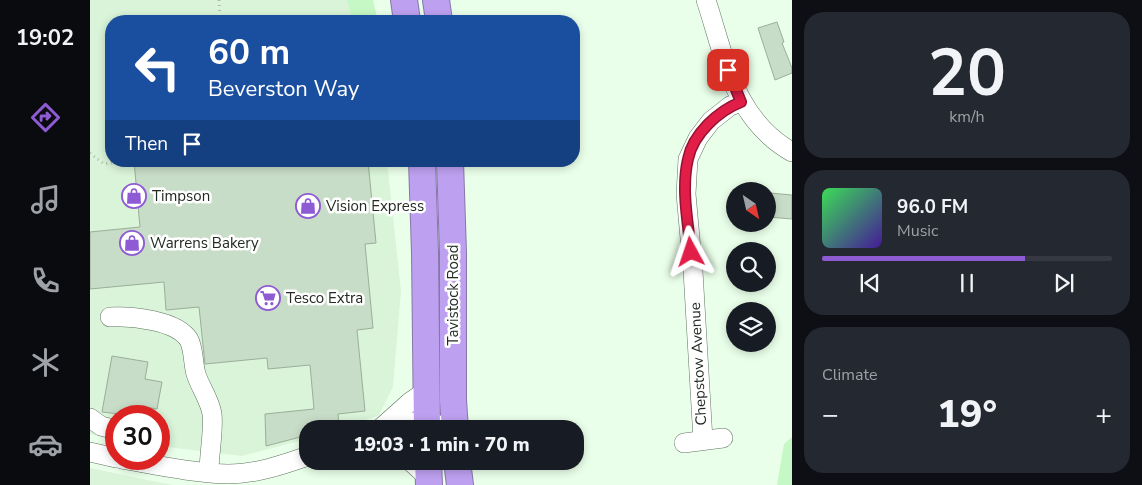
<!DOCTYPE html>
<meta charset="utf-8">
<style>
:root{--surface:#171b24;--page:#242831;--text:#f1f3f6;--muted:#9ea1a6;--line:#363941;--accent:#8f5bd4}
body{margin:0;font-family:"Nunito Sans",sans-serif;background:var(--page);color:var(--text);height:100vh;display:flex;flex-direction:column;font-size:19px;white-space:nowrap}
*{box-sizing:border-box;margin:0}
p{font-size:16px;color:var(--muted)}
.icon{flex:none;width:28px;height:28px;fill:none;stroke:currentColor;stroke-width:2;stroke-linecap:round;stroke-linejoin:round}
.map{position:relative;flex:1;overflow:hidden}
.panel{display:flex;flex-direction:column;gap:12px;padding:12px;background:#0d0f14;width:350px}
.panel>*{flex:none}
.hud{position:absolute;left:15px;top:15px;width:475px;height:152px;border-radius:20px;box-shadow:0 2px 8px #0003;background:#1a4fa0;color:#fff;overflow:hidden}
.needle{width:32px;rotate:146deg}
.buttons{position:absolute;left:636px;top:182px;display:grid;gap:10px}
.buttons a{display:grid;place-items:center;width:50px;height:50px;border-radius:50%;background:var(--surface);box-shadow:0 2px 8px #0003;font-size:25px}
.speed{position:absolute;left:15px;top:405px;display:flex;gap:10px;font-size:25px;font-weight:700;text-align:center}
.speed>*{display:grid;place-content:center;width:65px;height:65px;border-radius:50%;background:var(--surface);box-shadow:0 2px 8px #0003;line-height:1}
.speed .limit{border:8px solid #d22;background:#fff;color:#111}
.pin{position:absolute;display:grid;place-items:center;width:42px;height:42px;color:#fff;margin:-21px;border-radius:10px;box-shadow:0 2px 8px #0006}
.me{position:absolute;width:55px;margin:-28px;rotate:355deg;stroke-linejoin:round;filter:drop-shadow(0 0 4px #0008)}
.turn{display:flex;align-items:center;gap:18px;height:105px;padding:0 20px;font-size:22px}
.turn .icon{width:65px;height:65px;stroke-width:2.5}
.turn b{display:block;font-size:35px;line-height:42px}
.then{display:flex;align-items:center;height:48px;padding:0 20px;background:#0003;gap:10px;font-size:19px}
.big{font-size:38px;font-weight:800;line-height:1.1}
.panel .card{flex:1;display:flex;flex-direction:column;justify-content:center;gap:8px;min-width:0;padding:0 18px;border-radius:20px;background:var(--page)}
.panel .dial{align-items:center;gap:0}
.dial b{font-size:65px;line-height:1}
.song{display:flex;align-items:center;gap:15px}
.cover{width:60px;height:60px;border-radius:8px;background:linear-gradient(135deg,hsl(130 70% 55%),hsl(260 70% 35%))}
.played{height:5px;border-radius:2px;background:linear-gradient(90deg,var(--accent) 70%,var(--line) 70%)}
.keys{display:flex;justify-content:space-around;direction:ltr}
.heat{display:flex;justify-content:space-between;align-items:center;font-size:28px;direction:ltr}
.trip{position:absolute;left:209px;top:420px;width:285px;height:50px;border-radius:20px;background:var(--surface);box-shadow:0 2px 8px #0003;font-weight:800;line-height:50px;text-align:center}
main{display:flex;flex:1;min-height:0}
.tab-bar{display:flex;flex-direction:column;width:90px;justify-content:space-around;align-items:center;background:#090b0e;color:var(--muted)}
.tab-bar .icon{width:35px;height:35px}
.tab-bar .active{color:var(--accent)}
.tab-bar b{font-size:22px;color:var(--text)}
.map>svg:first-child{display:block}
.built{fill:#d9f4d8}
.green{fill:#c6f8c5}
.building{fill:#c8ddc7;stroke:#9aae99}
.lines{fill:none;stroke-linecap:round;stroke-linejoin:round}
.minor-casing{stroke:#5f725f;stroke-width:20}
.highway-casing{stroke:#8777a8;stroke-width:28}
.path{stroke:#acbdab;stroke-width:3;stroke-dasharray:1 4;stroke-linecap:butt}
.minor{stroke:#fff;stroke-width:19}
.highway{stroke:#bea0f0;stroke-width:26}
.route-casing{stroke:#92132f;stroke-width:12}
.route{stroke:#e11d48;stroke-width:9}
.labels{text-anchor:middle;stroke-width:5;stroke-linejoin:round;paint-order:stroke}
.poi-label{font-size:15px;fill:#222a22;stroke:#fff;text-anchor:start}
.street-label{font-size:15px;fill:#222a22;stroke:#fff}
</style>
<main>
<nav class="tab-bar">
<b>19:02</b>
<svg class="icon active" aria-label="directions" viewBox="0 0 24 24"><path d="M12 3l9 9-9 9-9-9zM9 14v-3h6M13 9l2 2-2 2"/></svg>
<svg class="icon" aria-label="music" viewBox="0 0 24 24"><path d="M9 18V5l10-2v13"/><circle cx="6" cy="18" r="3"/><circle cx="16" cy="16" r="3"/></svg>
<svg class="icon" aria-label="phone" viewBox="0 0 24 24"><path d="M5 4h4l2 5-3 2q2 4 5 5l2-3 5 2v4C11 20 4 13 5 4z"/></svg>
<svg class="icon" aria-label="climate" viewBox="0 0 24 24"><path d="M12 3v18M4 7l16 10M4 17L20 7"/></svg>
<svg class="icon" aria-label="car" viewBox="0 0 24 24"><path d="M5 17H2v-5l4-1 3-4h7l3 4 3 1v5h-3M9 17h6M6 11h13"/><circle cx="7" cy="17" r="2"/><circle cx="17" cy="17" r="2"/></svg>
</nav>
<div class="map">
<svg width="702" height="485" viewBox="0 0 702 485">
<rect width="100%" height="100%" fill="#eaffe9"/>
<g class="built">
<polygon points="0,0 271,0 276,21 21,21 21,161 297,161 311,291 303,387 289,415 250,429 218,429 217,439 152,456 69,446 69,416 26,416 26,440 0,434"/>
<polygon points="0,468 72,483 83,485 0,485"/>
</g>
<g class="green">
<polygon points="257,0 283,0 288,21 263,21"/>
<polygon points="702,437 702,485 687,485 694,444"/>
</g>
<g class="building">
<polygon points="687,22 694,42 692,43 702,68 702,73 685,80 668,28"/>
<polygon points="44,161 278,161 286,243 275,244 283,328 267,330 275,411 248,414 249,426 240,429 218,429 218,435 176,446 175,414 224,409 220,365 178,369 177,358 115,364 109,307 76,310 74,282 0,289 0,232 50,227"/>
<polygon points="680,193 702,195 702,219 678,217"/>
<polygon points="22,356 58,362 55,379 72,382 67,409 49,406 47,416 12,412"/>
</g>
<g class="lines">
<defs>
<g id="minor">
<path d="M616,0c19,58 28,119 86,152"/>
<path d="M20,317c21,-1 67,3 79,23 5,10 4,24 7,34 4,13 14,26 16,40 2,15 -3,41 -3,58"/>
<polyline points="0,418 11,426 26,430"/>
<polyline points="291,428 320,402 336,391"/>
<polyline points="300,429 336,419 348,425"/>
<polyline points="613,440 603,271 596,194 598,159 608,138 621,121 640,106 651,102"/>
<polyline points="594,443 633,438"/>
<polyline points="0,452 26,458"/>
<path d="M31,459c35,6 72,14 107,15 28,0 54,-9 80,-18"/>
<polyline points="320,461 339,478"/>
</g>
<g id="highway">
<polyline points="314,0 317,21"/>
<polyline points="346,0 349,21"/>
<polyline points="332,161 335,253 337,429"/>
<polyline points="360,161 363,253 363,400 365,429"/>
<polyline points="338,461 339,485"/>
<polyline points="367,461 370,485"/>
</g>
</defs>
<use href="#minor" class="minor-casing"/>
<use href="#highway" class="highway-casing"/>
<g class="path">
<polyline points="129,0 130,21"/>
<polyline points="0,153 14,164 37,161"/>
</g>
<use href="#minor" class="minor"/>
<use href="#highway" class="highway"/>
</g>
<g class="lines">
<defs>
<path id="route" d="M601,252c-3,-30 -10,-63 -3,-93 5,-25 30,-48 53,-57l-13,-32"/>
</defs>
<use href="#route" class="route-casing"/>
<use href="#route" class="route"/>
</g>
<defs>
<symbol id="shop-ring" viewBox="-11 -11 22 22"><circle r="9.5" fill="#fff" stroke="#8f5bd4" stroke-width="1.5"/><path d="M-5-2.5h2.3a2.7 3.5 0 0 1 5.4 0H5L5.5 6h-11ZM-1.5-2.5h3a1.5 2.3 0 0 0-3 0Z" fill="#8f5bd4"/></symbol>
<symbol id="supermarket-ring" viewBox="-11 -11 22 22"><circle r="9.5" fill="#fff" stroke="#8f5bd4" stroke-width="1.5"/><path d="M-6-5.5h2.5l.6 2H6L4.5 2H-2.5L-4.4-4H-6ZM-1.5 3.2a1.3 1.3 0 1 0 .1 0ZM3 3.2a1.3 1.3 0 1 0 .1 0Z" fill="#8f5bd4"/></symbol>
</defs>
<g fill-rule="evenodd">
<use href="#shop-ring" x="30" y="182" width="28" height="28"/>
<use href="#shop-ring" x="204" y="192" width="28" height="28"/>
<use href="#shop-ring" x="28" y="229" width="28" height="28"/>
<use href="#supermarket-ring" x="164" y="284" width="28" height="28"/>
</g>
<g class="labels">
<g class="poi-label">
<text x="62" y="201">Timpson</text>
<text x="236" y="211">Vision Express</text>
<text x="60" y="248">Warrens Bakery</text>
<text x="196" y="303">Tesco Extra</text>
</g>
<g class="street-label">
<text transform="translate(363 295) rotate(-90)" y="5">Tavistock Road</text>
<text transform="translate(608 364) rotate(-93)" y="5">Chepstow Avenue</text>
</g>
</g>
</svg>
<div class="buttons">
<a><svg class="needle" viewBox="-14 -14 28 28"><path d="M0-13l5 13h-10z" fill="#e53935"/><path d="M0 13l5-13h-10z" fill="#9ea1a6"/></svg></a>
<a><svg class="icon" aria-label="search" viewBox="0 0 24 24"><circle cx="10" cy="10" r="6"/><path d="M15 15l6 6"/></svg></a>
<a><svg class="icon" aria-label="layers" viewBox="0 0 24 24"><path d="M12 4l9 5-9 5-9-5zM3 14l9 5 9-5"/></svg></a>
</div>
<div class="speed"><div class="limit">30</div></div>
<div class="pin" style="left:638px;top:70px;background:#d93025"><svg class="icon" aria-label="arrive" viewBox="0 0 24 24"><path d="M6 21V4h12l-3 4 3 4H6"/></svg></div>
<svg class="me" style="left:601px;top:252px" viewBox="-20 -20 40 40"><path d="M0-17L14 15 0 8-14 15z" fill="#e11d48" stroke="#fff" stroke-width="4"/></svg>
<div class="trip">19:03 · 1 min · 70 m</div>
<div class="hud">
<div class="turn"><svg class="icon" aria-label="left" viewBox="0 0 24 24"><path d="M17 20v-9H6M10 6l-5 5 5 5"/></svg><div><b>60 m</b>Beverston Way</div></div>
<div class="then">Then<svg class="icon" aria-label="arrive" viewBox="0 0 24 24"><path d="M6 21V4h12l-3 4 3 4H6"/></svg></div>
</div>
</div>
<section class="panel">
<div class="card dial"><b>20</b><p>km/h</p></div>
<div class="card">
<div class="song"><i class="cover"></i><div><b>96.0 FM</b><p>Music</p></div></div>
<div class="played"></div>
<div class="keys"><svg class="icon" aria-label="previous" viewBox="0 0 24 24"><path d="M18 5L8 12l10 7zM5 5v14"/></svg><svg class="icon" aria-label="pause" viewBox="0 0 24 24"><path d="M8 5v14M16 5v14"/></svg><svg class="icon" aria-label="next" viewBox="0 0 24 24"><path d="M6 5l10 7-10 7zM19 5v14"/></svg></div>
</div>
<div class="card"><p>Climate</p>
<div class="heat"><a>−</a><b class="big">19°</b><a>+</a></div>
</div>
</section>
</main>
